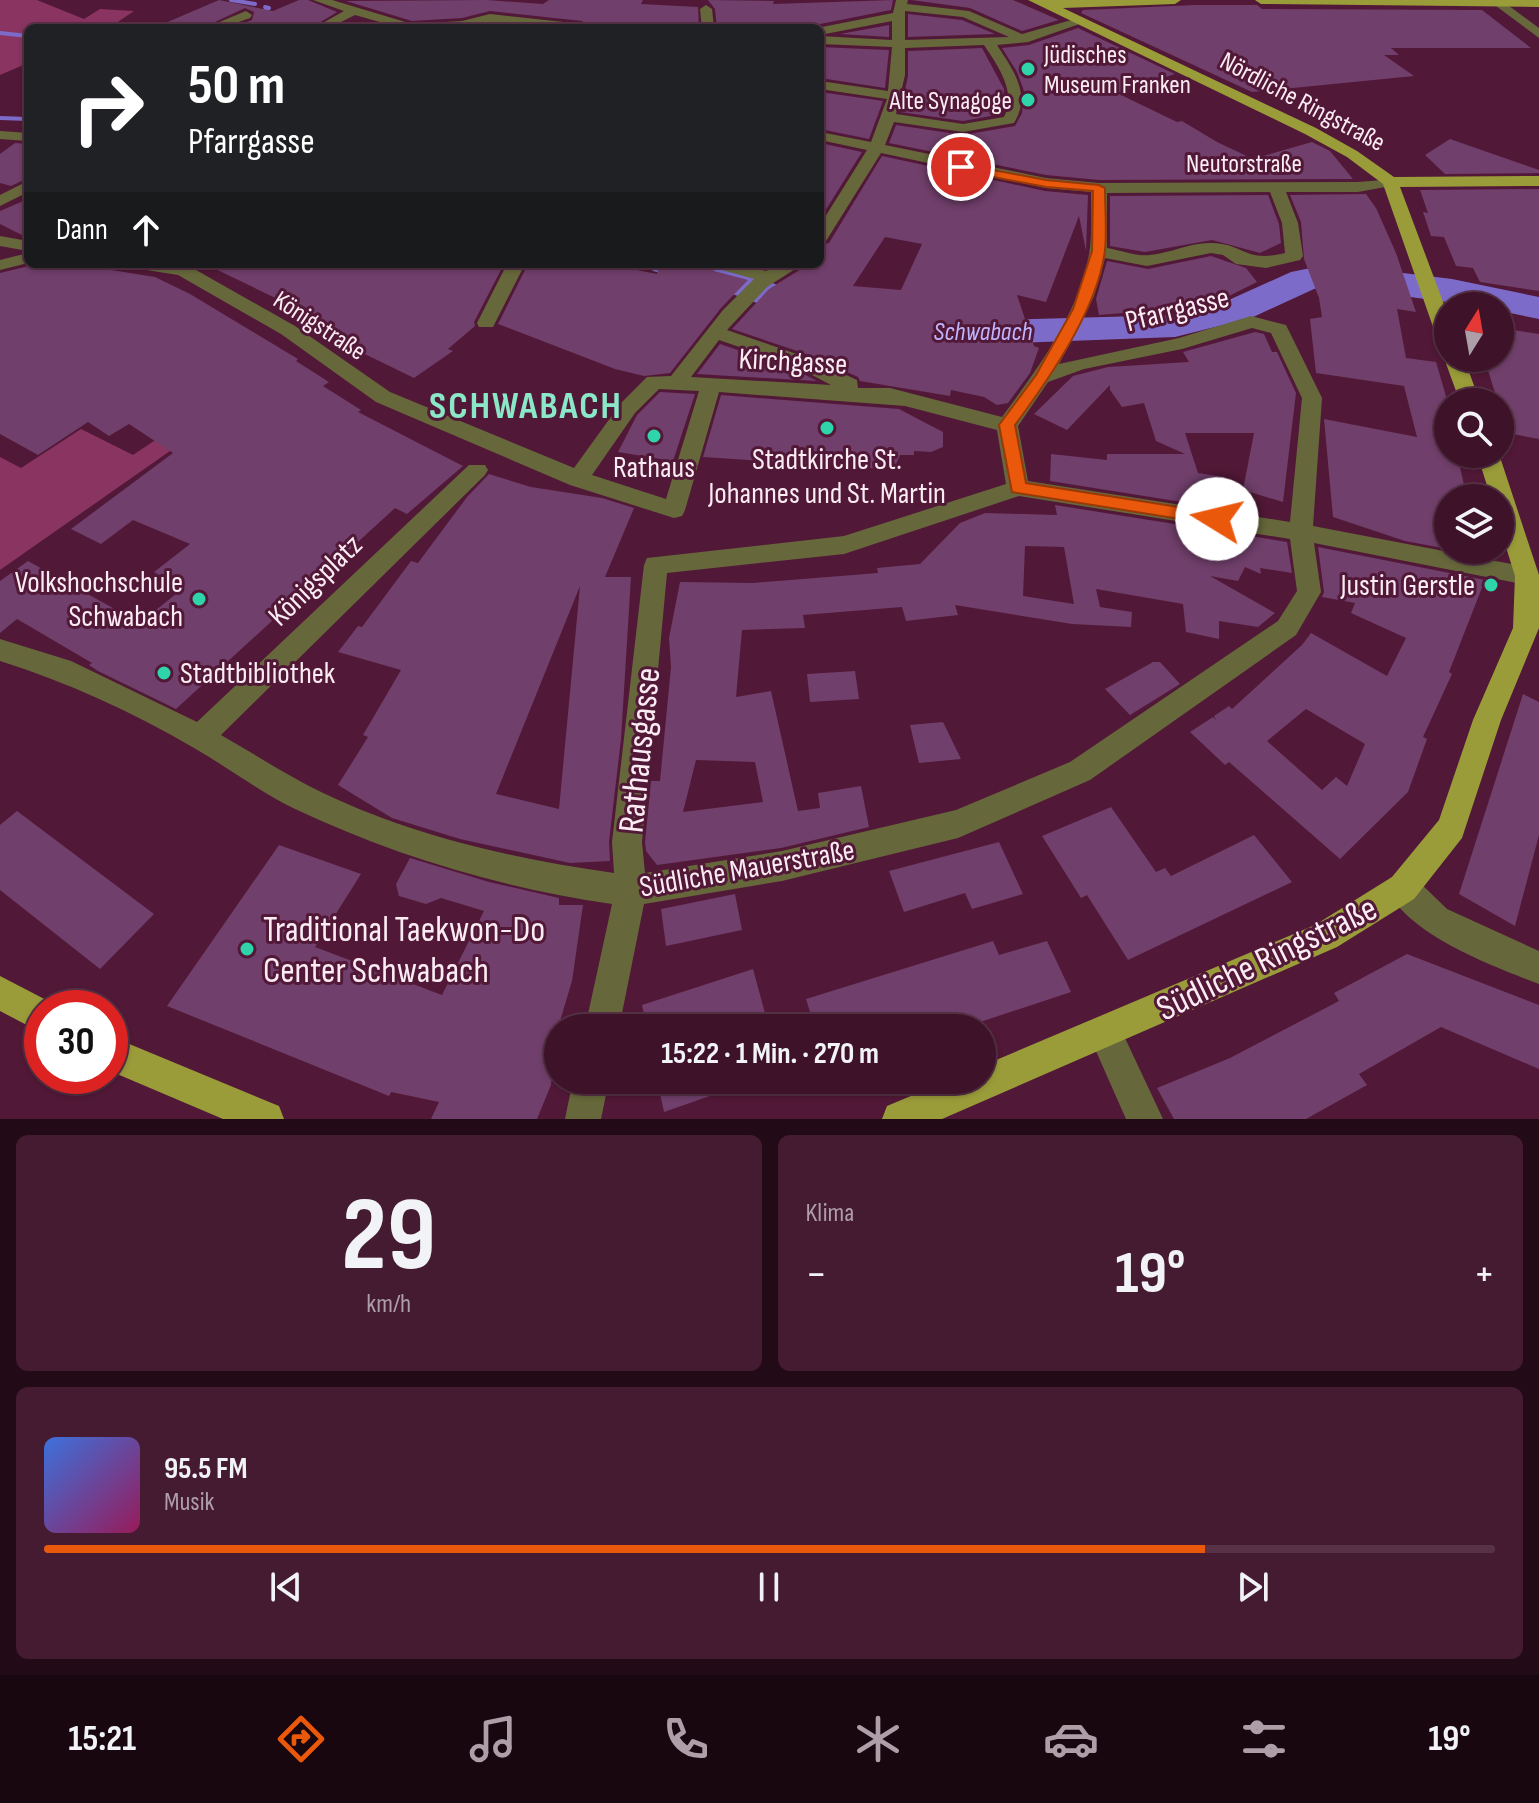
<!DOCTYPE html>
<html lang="de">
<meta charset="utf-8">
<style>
:root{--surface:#3e1229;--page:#451b31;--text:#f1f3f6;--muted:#ad9ea8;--line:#573246;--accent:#ea580c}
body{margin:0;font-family:"Sofia Sans Condensed",sans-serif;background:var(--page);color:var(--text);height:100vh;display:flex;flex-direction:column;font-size:30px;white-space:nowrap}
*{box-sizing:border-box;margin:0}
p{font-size:26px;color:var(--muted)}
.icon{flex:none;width:44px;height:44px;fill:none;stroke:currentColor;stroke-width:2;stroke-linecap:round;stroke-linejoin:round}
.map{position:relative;height:1119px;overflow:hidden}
.panel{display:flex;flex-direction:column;gap:16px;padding:16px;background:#220a17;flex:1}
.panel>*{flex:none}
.hud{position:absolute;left:24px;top:24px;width:800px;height:244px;border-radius:12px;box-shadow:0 2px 6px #0004,0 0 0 2px var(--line);background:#202124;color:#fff;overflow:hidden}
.needle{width:52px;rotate:11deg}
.controls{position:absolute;left:1434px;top:292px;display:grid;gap:16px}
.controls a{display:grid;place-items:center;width:80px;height:80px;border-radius:50%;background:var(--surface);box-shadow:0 2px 6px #0004,0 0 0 2px var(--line);font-size:40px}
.speed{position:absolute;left:24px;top:990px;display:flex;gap:16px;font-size:40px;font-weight:700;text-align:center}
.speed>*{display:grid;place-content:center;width:104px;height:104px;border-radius:50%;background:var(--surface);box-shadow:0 2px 6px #0004,0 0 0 2px var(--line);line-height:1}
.speed .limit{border:12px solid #d22;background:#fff;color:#111}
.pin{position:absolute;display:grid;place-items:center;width:68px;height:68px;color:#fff;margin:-34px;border:4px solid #fff;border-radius:50%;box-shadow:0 2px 8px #0007}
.me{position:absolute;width:88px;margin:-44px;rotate:279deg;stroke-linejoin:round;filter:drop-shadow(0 0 6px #0008)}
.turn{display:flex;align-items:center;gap:28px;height:168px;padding:0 32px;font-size:36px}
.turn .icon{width:104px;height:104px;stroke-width:2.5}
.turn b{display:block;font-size:56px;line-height:68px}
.then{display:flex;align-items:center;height:76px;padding:0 32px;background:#0003;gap:16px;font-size:30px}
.big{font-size:60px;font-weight:700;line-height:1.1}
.panel .card{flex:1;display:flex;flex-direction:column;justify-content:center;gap:12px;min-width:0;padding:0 28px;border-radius:12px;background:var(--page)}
.panel .dial{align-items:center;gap:0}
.dial b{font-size:104px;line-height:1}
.song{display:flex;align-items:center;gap:24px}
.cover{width:96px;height:96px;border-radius:12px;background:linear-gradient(135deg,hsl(220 70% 55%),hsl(330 70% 35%))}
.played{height:8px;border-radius:4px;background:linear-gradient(90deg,var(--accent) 80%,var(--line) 80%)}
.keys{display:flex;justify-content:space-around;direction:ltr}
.heat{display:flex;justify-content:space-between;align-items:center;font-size:44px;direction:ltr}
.panel .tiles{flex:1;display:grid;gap:16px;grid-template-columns:1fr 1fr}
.card:last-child{grid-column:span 2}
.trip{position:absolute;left:544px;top:1014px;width:452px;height:80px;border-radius:40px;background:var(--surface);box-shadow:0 2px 6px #0004,0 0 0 2px var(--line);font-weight:700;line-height:80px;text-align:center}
.tab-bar{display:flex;height:128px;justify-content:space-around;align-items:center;background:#190710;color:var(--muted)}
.tab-bar .icon{width:56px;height:56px}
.tab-bar .selected{color:var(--accent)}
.tab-bar b{font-size:36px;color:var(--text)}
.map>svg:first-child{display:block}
.green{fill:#893461}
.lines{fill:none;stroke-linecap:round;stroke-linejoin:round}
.stream{stroke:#7d6bca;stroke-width:4}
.river{fill:#7d6bca;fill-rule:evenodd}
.building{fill:#703f6b;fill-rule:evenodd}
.minor{fill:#66683b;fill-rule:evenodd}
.major{fill:#9a9c3a;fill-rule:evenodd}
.route{fill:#ea580c;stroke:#983908;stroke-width:2}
.poi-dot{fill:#2fd4aa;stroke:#521837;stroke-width:3}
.labels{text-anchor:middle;stroke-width:6;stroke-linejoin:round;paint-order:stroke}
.far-poi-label{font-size:26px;fill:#fbebf2;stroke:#521837;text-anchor:start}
.far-street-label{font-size:26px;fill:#fbebf2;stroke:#521837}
.far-water-label{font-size:26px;font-style:italic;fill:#bfb5ff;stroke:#521837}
.street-label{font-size:30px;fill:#fbebf2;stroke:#521837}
.poi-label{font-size:30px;fill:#fbebf2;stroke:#521837}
.near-street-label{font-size:36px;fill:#fbebf2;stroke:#521837}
.near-poi-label{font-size:36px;fill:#fbebf2;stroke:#521837;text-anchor:start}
.district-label{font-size:38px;font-weight:bold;letter-spacing:2px;fill:#8ae7c7;stroke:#521837}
</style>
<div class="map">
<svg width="1539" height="1119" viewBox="0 0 1539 1119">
<rect width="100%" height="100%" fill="#521837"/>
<g class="green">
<polygon points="0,0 37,0 84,19 100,9 134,11 109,28 28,28 28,63 0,75"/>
<polygon points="81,429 133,455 163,435 180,444 0,570 0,457 21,468"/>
</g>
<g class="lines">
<g class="stream">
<polyline points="231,0 255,4"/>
<polyline points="257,15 269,8 265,7"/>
<polyline points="0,33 28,36"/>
<polyline points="0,118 28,119"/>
</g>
<g class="river">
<polygon points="647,264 706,264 750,275 841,308 847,316 841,324 828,327 815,324 724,291 653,271"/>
<polygon points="1330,264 1452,279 1539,297 1539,319 1500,311 1500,306 1476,306 1330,286 1314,289 1251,318 1175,337 964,345 951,341 945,333 951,325 964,321 1175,315 1231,299 1291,272"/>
</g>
</g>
<g class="building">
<polygon points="219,0 273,11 299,0 308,0 337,12 311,28 231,28 252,20 254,12 245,8 202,28 178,28 184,25 163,24"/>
<polygon points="487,0 543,4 549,0 643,0 641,4 698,7 699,28 611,25 611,28 591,28 582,21 490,11 462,18 412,21 346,1"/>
<polygon points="708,0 774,1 773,4 893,0 891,10 820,24 751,28 717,28 715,9"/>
<polygon points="911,0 1013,0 1059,20 1022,31 970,8"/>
<polygon points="1195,5 1257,5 1262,9 1482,10 1531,48 1391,48 1399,55 1384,55 1414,76 1252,92 1081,13 1083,10"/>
<polygon points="908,14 962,20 995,34 908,37"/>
<polygon points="889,25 889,37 840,34"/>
<polygon points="1078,28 1175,74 1117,93 1177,122 1182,121 1217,142 1253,159 1312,142 1330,151 1353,179 1099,180 1046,175 889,143 896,125 963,135 1015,126 1022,113 1024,91 1017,72 1002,48 1029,45"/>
<polygon points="820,47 889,50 885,88 820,78"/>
<polygon points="982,48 1004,89 1002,114 963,121 900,112 908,76 908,51"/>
<polygon points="820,92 883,101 869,139 820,129"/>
<polygon points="1450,139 1539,170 1539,173 1445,174 1425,155"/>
<polygon points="15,143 28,144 28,178 11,186 0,183 0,154"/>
<polygon points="820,143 862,152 820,219"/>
<path d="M882,156l163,35 43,4 -2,56 -7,-35 -33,86 -29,-7 17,51 5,2 -9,25 -22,30 -11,2 -13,-8 -33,-7 -1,6 -90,-15 -2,-4 -46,-21 -80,-27 37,-40 40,-25h11v-19l9,-2zM885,237l37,7 -21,46 -48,-4z"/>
<polygon points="1539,189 1539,291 1480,282 1473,268 1456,266 1444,237 1431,236 1423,212 1428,213 1420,190"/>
<polygon points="1366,194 1376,208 1396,253 1416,312 1397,309 1406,358 1436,362 1448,403 1448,454 1457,454 1467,498 1448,498 1448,549 1405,541 1333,517 1324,419 1417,437 1404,386 1316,373 1310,319 1322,317 1319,298 1304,259 1301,222 1290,195"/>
<polygon points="1268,195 1279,224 1281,243 1260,253 1212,240 1145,252 1110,246 1110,196"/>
<polygon points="28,199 28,238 0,224 0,211"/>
<polygon points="1211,256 1246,268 1257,282 1209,306 1099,315 1096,299 1107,261 1148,269"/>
<polygon points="74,264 155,277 190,294 298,359 296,361 329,382 323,386 361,410 358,412 463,466 407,514 395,508 176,709 98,671 89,665 92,663 17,619 0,633 0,581 28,561 140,623 182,589 154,572 190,544 133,520 101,544 71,529 173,453 129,424 109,436 88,422 38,455 0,434 0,273 29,266 65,270"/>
<polygon points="205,264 504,264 474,322 475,326 448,349 453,351 414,378 336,340 346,334 319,321 321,320"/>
<polygon points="528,264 607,264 657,274 659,264 709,264 714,271 748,280 721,308 670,373 644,376 615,369 498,324"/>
<polygon points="1500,328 1539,334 1539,439 1507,433 1485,360 1500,363"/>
<polygon points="1255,332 1264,334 1272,352 1277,352 1296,393 1283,502 1243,490 1254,433 1185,433 1198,473 1224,477 1226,509 1050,481 1051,454 1107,460 1107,454 1185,454 1156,441 1144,403 1122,407 1110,390 1110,385 1067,430 1034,414 1073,376 1108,367 1189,362 1183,352"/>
<polygon points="720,344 796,370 817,381 697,374"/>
<polygon points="660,392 695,394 673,461 618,452 637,415"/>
<polygon points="721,395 899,409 943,432 943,447 931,452 914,451 914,455 900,455 896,464 884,469 703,457"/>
<path d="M489,474l42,13 71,11 32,10 -29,69h26l-10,162 -12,103 1,19 -40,2 -110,-24 -68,-21 -54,-33 30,-48 -5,-2 38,-65 -63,-18 20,-26 4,1 49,-66 7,2 49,-66zM580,586l-21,223 -63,-15z"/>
<path d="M1055,505l232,37 5,31 -32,-5 1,6 -16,-7 -7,14 -28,-5 65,37 -17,14 -39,-6v18l-33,-7 -3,-28 -87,-15 4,18 32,5 -1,15 -59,-3 -117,-19 3,10 -52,6 -4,-14 -99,8 2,13 -63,2 -6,67 35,-6 27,120 22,-3 -2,-15 43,-7 8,41 -88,21 -124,17 -11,-14 -1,-9 6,-61h9l11,-114 -2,-29 11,-56 73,1 125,-10 -1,-5 43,-4 40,-41 25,-10 72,2zM1025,546l39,1 10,57 -51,-8zM696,760l59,2 8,40 -80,10z"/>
<path d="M1318,547l167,33 -36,92 3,2 -29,63 4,2 -19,53 -68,67 -111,-97 -4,3 -35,-33 23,-15 3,3 -2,-4 15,-10 3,3 70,-64 9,-12 76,43 19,-38 -55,-25 4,-10 -33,-6 2,-5zM1306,709l59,35 -18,42 -11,-9 -14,13 -55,-49z"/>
<polygon points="1153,662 1160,662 1180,684 1130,715 1105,689"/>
<polygon points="855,671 859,699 810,702 807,674"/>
<polygon points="1523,694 1539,702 1539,835 1515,926 1459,894"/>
<polygon points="943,722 961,759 919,763 910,725"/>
<polygon points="1111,807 1156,872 1165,868 1171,876 1254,835 1292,882 1128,960 1087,895 1081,898 1042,836"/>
<polygon points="17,811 154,914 100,969 0,890 0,825"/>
<polygon points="999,842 1023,894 972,909 965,893 904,912 889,871"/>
<polygon points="279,845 361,874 315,947 442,995 484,911 441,898 426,904 399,896 396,884 410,858 489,882 559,898 559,905 583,905 572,981 558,1028 551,1085 537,1119 431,1119 439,1102 391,1092 389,1096 167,1006"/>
<polygon points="735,894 742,930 666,946 661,909"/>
<polygon points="993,941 999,955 1047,941 1071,992 962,1028 815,1028 806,999"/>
<polygon points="1407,954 1539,1005 1539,1069 1441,1027 1359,1074 1367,1085 1306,1119 1174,1119 1157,1088 1230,1058 1339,1001 1334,993"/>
<polygon points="753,969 769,1028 647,1028 642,1005"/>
<polygon points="657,1080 746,1080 747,1083 664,1112"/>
</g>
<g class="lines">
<g class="minor">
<polygon points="313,0 332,0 412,24 462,21 490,14 582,24 588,28 548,28 491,22 469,28 401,28 355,15 329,28 314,28 344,11"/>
<path d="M896,0h12l-1,4 62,7 53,23 60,-17 6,4 -60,21 -31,3c16,25 35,49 17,78l-51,9 -69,-10 -9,23 161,33 53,5 259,-1 38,-3v6l-38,7h-72l12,31 5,33 -3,4 -34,8 -30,-4 -13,-9 -12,-2 -64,13 -42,-8 -11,38 -35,68 120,-26 72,-22 35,9 36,73 -9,128 214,41 9,2 3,7 -3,7 -9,2 -213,-42 7,49 -25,43 -206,145 -132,58 -176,43 -138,23 -25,124h-34l27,-124c-110,-16 -218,-48 -319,-96 -34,-17 -66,-41 -99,-60 -61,-36 -127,-66 -194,-87v-22l71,22 126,61 272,-257h16l3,5 -3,5 -264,260c30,17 59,36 90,52 93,47 201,72 303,86l-2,-31 32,-277 3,-7 197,-22 162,-52 -9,-54 -92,-24 -186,-14 -34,118 -3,6 -8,2 -104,-33 -194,-83 -95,-68 -103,-59 -38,-6 -9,-5 58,2 106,60 95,66 184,76 47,-65 26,-26 24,-1 52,-66 31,-31 -39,-11 -3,-4h28l26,7 13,-7h24l-36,23 -40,43 84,29 46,21 1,8h32l112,29c37,-50 79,-106 88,-169 2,-19 1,-37 1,-56l-45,-4 -165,-35 -55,88 -6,1v-17l47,-75 -47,-10v-8l51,10 16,-43 -67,-10v-8l68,10 4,-44 -72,-3v-8l72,4v-19l-72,14v-7h-3l76,-15zM905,11l58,6 46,20 -104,3zM984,45c14,21 33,47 20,72l-41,7 -67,-10 9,-39v-27zM1270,192l12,31 3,30c-41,10 -40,-9 -73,-10 -20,-1 -41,10 -62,12 -13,2 -30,-5 -43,-7v-55zM1252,328l19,5 31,65 -12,124 -262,-41 -10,-55 30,-44 36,-13 98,-20zM719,340l78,27 34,18 -140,-8zM659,389l40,2 -33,108 -74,-24 43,-62zM1019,496l271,43 7,52 -19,30 -208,141 -114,48 -174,41 -137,22 -3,-31 25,-269 177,-19z"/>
<polygon points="1488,0 1501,0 1539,28 1539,38"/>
<polygon points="706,5 712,9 714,28 702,28 700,9"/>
<polygon points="246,11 252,15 250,18 222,28 205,28"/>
<polygon points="0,131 28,133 28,141 0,139"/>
<polygon points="28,181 28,192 0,206 0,195"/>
<polygon points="0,236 28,241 28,251 0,246"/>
<polygon points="28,253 28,263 0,270 0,260"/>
<polygon points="507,264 525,264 493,327 479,327 477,323"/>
<path d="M1403,872l11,5 33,32 92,42v33c-46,-18 -132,-49 -152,-96l5,-11z"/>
<polygon points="1105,1016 1117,1021 1163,1119 1126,1119 1088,1033 1093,1021"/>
<polygon points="573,1080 609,1080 601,1119 565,1119"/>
</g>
<g class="major">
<polygon points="1028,0 1181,0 1175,4 1063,8 1316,128 1357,151 1394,177 1539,176 1539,186 1400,187 1448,315 1448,347 1438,341 1383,184 1347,157 1305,134"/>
<polygon points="1255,0 1539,0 1539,7 1261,4"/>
<polygon points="1448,353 1448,358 1464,358 1480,402 1460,402 1444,358"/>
<polygon points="1477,454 1499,454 1539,575 1539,628 1501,720 1462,838 1414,899 1337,947 942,1119 882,1119 887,1106 949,1080 982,1080 982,1066 1315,925 1392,877 1439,820 1473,720 1513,628 1515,576 1500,528 1500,498 1491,498"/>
<polygon points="0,976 54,1004 56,1008 42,1008 42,1033 0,1011"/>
<polygon points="110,1036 279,1106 284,1119 223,1119 110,1071"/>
</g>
</g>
<path class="route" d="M961,164l85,16 53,5 6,3c0,20 2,42 0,62 -7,59 -56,129 -90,175l11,58 191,30 9,6 -2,5 -7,1 -205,-33 -13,-67 37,-50 37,-66 19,-58 1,-60 -47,-4 -89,-17 -2,-3z"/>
<g class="poi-dot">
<circle cx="1028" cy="69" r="8"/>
<circle cx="1028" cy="100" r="8"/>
<circle cx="827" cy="428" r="8"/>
<circle cx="654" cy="436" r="8"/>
<circle cx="1491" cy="585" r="8"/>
<circle cx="199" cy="599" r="8"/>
<circle cx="164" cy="673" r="8"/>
<circle cx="247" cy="949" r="8"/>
</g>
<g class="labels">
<g class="far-poi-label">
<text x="1044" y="63">Jüdisches<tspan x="1044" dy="30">Museum Franken</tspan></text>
<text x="1012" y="109" text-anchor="end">Alte Synagoge</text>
</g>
<g class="far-street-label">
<text transform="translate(1303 101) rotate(28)" y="9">Nördliche Ringstraße</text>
<text x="1244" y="172">Neutorstraße</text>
<text transform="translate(320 325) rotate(33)" y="9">Königstraße</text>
</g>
<g class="far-water-label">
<text x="983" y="340">Schwabach</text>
</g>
<g class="street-label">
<text transform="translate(1177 309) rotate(-14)" y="10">Pfarrgasse</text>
<text transform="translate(793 361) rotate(3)" y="10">Kirchgasse</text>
<text transform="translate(315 580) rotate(-44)" y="10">Königsplatz</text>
<text transform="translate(747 868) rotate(-10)" y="10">Südliche Mauerstraße</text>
</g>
<g class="poi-label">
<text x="827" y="469">Stadtkirche St.<tspan x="827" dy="34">Johannes und St. Martin</tspan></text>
<text x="654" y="477">Rathaus</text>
<text x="183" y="592" text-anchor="end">Volkshochschule<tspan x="183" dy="34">Schwabach</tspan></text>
<text x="1475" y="595" text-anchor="end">Justin Gerstle</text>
<text x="180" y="683" text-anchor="start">Stadtbibliothek</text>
</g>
<g class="near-street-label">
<text transform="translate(638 750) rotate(-84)" y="13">Rathausgasse</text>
<text transform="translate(1266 957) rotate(-26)" y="13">Südliche Ringstraße</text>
</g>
<g class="near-poi-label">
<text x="263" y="941">Traditional Taekwon-Do<tspan x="263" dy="41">Center Schwabach</tspan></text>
</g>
<g class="district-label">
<text x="526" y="418">SCHWABACH</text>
</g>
</g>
</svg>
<div class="controls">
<a><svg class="needle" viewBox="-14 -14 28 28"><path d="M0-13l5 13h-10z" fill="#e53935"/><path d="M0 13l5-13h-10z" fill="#ad9ea8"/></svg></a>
<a><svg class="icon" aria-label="search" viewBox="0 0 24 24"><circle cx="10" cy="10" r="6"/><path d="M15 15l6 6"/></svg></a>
<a><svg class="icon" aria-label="layers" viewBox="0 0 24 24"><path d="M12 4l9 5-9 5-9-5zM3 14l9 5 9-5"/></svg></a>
</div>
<div class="speed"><div class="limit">30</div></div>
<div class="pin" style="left:961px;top:167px;background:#d93025"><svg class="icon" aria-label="arrive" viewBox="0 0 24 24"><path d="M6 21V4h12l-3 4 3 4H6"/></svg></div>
<svg class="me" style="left:1217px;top:519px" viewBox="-20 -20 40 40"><circle r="19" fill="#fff"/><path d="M0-13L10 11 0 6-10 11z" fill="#ea580c"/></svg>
<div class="trip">15:22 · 1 Min. · 270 m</div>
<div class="hud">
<div class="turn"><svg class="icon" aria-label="right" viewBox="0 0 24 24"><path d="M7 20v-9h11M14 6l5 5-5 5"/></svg><div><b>50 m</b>Pfarrgasse</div></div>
<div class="then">Dann<svg class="icon" aria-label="ahead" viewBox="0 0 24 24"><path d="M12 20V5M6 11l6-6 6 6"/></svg></div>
</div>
</div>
<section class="panel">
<div class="tiles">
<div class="card dial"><b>29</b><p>km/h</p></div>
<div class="card"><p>Klima</p>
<div class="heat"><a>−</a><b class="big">19°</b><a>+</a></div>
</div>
<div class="card">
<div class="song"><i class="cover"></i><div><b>95.5 FM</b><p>Musik</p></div></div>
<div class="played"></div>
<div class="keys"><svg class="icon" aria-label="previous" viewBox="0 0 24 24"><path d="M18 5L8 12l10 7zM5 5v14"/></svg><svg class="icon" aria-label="pause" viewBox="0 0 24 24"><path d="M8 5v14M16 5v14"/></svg><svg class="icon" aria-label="next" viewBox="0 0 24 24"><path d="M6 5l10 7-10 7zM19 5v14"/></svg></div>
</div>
</div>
</section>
<nav class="tab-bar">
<b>15:21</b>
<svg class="icon selected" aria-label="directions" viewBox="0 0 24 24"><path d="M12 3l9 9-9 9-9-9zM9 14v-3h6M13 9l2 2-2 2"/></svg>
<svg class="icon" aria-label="music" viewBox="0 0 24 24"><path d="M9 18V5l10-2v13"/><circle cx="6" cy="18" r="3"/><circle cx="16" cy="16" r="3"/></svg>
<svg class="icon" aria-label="phone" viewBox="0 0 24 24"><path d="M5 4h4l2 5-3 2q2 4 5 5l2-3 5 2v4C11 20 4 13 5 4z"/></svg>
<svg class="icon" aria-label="climate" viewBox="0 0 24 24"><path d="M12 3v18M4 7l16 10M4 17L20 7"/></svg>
<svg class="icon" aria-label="car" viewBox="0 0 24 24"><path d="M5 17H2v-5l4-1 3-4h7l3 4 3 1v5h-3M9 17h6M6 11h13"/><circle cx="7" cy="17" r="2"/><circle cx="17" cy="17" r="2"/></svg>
<svg class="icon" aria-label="filters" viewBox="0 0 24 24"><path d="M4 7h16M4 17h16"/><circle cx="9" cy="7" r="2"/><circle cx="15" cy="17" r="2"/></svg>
<b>19°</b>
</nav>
